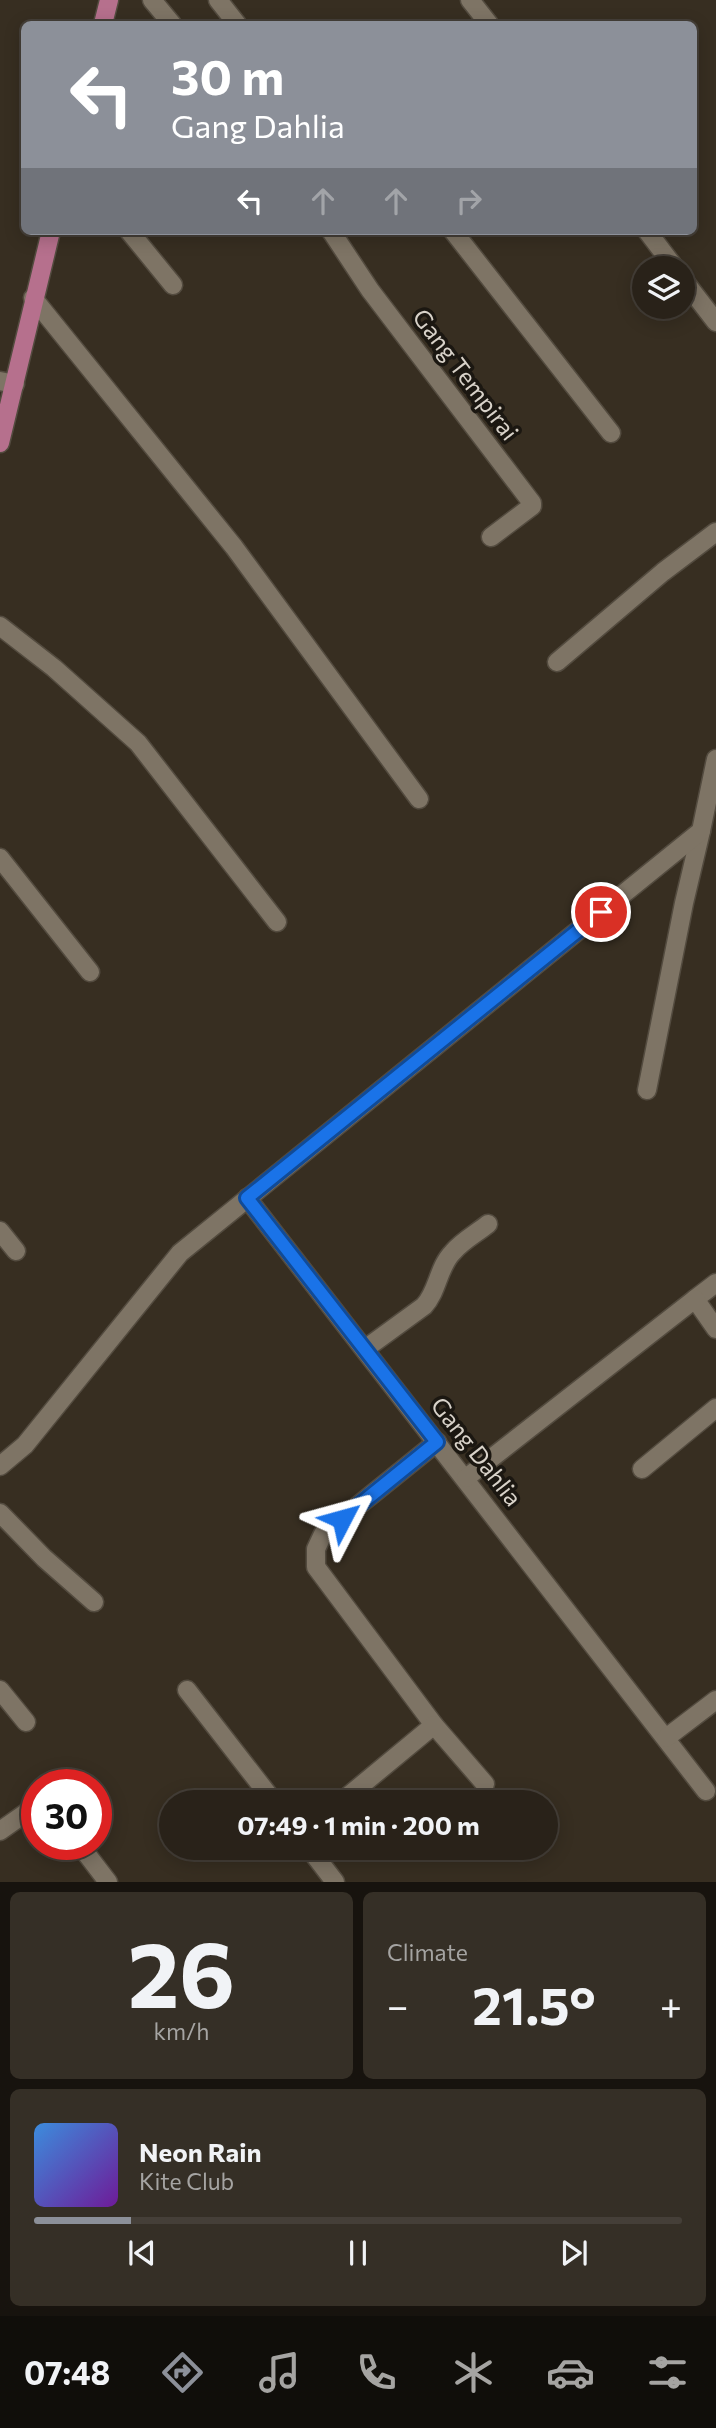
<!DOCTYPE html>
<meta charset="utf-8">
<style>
:root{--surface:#292219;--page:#352f26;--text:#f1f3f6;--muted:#a5a4a2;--line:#453f38;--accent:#8c9099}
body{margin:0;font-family:Commissioner,sans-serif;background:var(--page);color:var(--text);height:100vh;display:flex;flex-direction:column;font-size:26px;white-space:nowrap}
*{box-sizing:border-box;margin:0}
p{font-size:23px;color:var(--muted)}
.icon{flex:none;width:38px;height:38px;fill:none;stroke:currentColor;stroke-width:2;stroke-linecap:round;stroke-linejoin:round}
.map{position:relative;height:1882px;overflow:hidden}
.panel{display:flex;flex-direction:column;gap:10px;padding:10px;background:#17130e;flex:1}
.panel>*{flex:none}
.banner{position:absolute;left:21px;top:21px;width:676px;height:214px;border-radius:10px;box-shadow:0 4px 18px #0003,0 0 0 2px var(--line);background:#8c9099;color:#fff;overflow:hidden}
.buttons{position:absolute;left:632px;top:256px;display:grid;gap:14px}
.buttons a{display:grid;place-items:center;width:63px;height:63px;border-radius:50%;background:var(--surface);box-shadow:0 4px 18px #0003,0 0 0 2px var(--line);font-size:35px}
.speed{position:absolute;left:21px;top:1769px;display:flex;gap:14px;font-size:35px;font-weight:700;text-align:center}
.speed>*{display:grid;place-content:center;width:91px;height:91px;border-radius:50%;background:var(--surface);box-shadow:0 4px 18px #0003,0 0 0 2px var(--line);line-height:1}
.speed .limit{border:10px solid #d22;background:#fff;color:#111}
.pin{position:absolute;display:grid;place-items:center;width:60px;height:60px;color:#fff;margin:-30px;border:4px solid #fff;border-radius:50%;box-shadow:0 2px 7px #0007}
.me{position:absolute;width:77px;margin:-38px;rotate:51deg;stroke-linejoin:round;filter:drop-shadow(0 0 5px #0008)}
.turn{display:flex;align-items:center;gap:24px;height:147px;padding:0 35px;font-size:32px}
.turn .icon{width:91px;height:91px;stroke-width:2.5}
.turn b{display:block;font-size:49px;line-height:60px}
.lanes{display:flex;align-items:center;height:66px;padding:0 35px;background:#0003;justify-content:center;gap:35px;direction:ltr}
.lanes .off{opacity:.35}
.big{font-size:52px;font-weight:700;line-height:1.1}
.panel .tile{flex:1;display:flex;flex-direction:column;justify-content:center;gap:10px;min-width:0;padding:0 24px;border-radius:10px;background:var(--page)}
.panel .dial{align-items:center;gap:0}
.dial b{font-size:91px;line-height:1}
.song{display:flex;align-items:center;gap:21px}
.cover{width:84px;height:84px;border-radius:10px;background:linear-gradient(135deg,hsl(210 70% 55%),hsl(280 70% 35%))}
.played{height:7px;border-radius:4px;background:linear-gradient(90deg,var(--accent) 15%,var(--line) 15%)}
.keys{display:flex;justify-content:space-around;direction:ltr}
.heat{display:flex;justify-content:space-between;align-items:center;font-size:38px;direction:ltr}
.panel .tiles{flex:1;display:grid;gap:10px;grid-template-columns:1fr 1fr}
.tile:last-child{grid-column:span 2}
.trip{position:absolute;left:159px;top:1790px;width:399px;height:70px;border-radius:35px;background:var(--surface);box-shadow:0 4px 18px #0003,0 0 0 2px var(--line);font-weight:700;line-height:70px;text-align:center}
.tabs{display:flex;height:112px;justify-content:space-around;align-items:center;background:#100e0a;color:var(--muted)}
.tabs .icon{width:49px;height:49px}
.tabs .on{color:var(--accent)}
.tabs b{font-size:32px;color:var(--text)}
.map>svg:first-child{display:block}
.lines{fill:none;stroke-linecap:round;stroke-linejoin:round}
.minor-casing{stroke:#534b3f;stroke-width:21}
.primary-casing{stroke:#534b3f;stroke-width:21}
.minor{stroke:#7e7465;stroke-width:18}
.primary{stroke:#b6708d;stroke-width:18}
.route-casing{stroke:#114b97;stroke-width:18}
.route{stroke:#1a73e8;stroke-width:12}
.labels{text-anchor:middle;stroke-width:7;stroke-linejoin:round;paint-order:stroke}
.street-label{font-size:24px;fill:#d8d2c9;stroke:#1b1711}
</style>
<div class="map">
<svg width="716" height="1882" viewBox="0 0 716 1882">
<rect width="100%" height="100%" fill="#372e21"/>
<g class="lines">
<defs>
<g id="minor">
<polyline points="152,0 172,24"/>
<polyline points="218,0 237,24"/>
<polyline points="470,0 489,24"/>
<polyline points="129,231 173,285"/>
<polyline points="331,231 370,290 532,503 532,506 491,537"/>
<polyline points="453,231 611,433"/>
<polyline points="647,231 675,268"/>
<polyline points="682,278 716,322"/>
<polyline points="33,298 234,547 419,799"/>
<polyline points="0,381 15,384"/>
<polyline points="0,626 54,668 138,743 277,922"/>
<polyline points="557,662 663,572 716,532"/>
<polyline points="0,858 90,972"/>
<polyline points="647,1090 684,903 701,831"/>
<polyline points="247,1198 706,1791"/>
<polyline points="0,1231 16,1251"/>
<polyline points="695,1299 716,1283"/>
<path d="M365,1349l59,-43c14,-15 14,-39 29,-54 9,-11 24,-19 35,-28"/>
<polyline points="437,1442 323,1534 316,1549 316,1567 434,1725 485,1784"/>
<polyline points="0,1466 25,1445 180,1253 701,831 716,759"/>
<polyline points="642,1469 716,1408"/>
<polyline points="466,1478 695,1299 716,1329"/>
<polyline points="0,1513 44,1558 94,1602"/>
<polyline points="0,1690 26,1722"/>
<polyline points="187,1690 274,1802"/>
<polyline points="666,1738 716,1700"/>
<polyline points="341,1802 434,1725"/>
<polyline points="0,1831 37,1805"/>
<polyline points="79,1844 108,1882"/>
<polyline points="309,1848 335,1882"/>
</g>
<g id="primary">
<polyline points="103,24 109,0"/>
<polyline points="0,443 51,231"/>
</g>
</defs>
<use href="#minor" class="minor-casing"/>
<use href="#primary" class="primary-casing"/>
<use href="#minor" class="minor"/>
<use href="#primary" class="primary"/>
</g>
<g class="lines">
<defs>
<polyline id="route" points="342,1519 437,1442 247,1198 601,912"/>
</defs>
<use href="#route" class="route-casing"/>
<use href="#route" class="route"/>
</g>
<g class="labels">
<g class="street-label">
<text transform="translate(465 375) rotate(53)" y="8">Gang Tempirai</text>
<text transform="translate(476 1452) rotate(52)" y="8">Gang Dahlia</text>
</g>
</g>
</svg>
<div class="buttons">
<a><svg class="icon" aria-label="layers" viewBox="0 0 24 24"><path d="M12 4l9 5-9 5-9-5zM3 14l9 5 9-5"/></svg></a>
</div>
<div class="speed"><div class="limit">30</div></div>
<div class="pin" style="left:601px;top:912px;background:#d93025"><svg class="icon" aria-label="arrive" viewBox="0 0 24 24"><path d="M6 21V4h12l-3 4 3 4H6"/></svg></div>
<svg class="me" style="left:342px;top:1519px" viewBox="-20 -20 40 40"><path d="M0-17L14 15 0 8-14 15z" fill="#1a73e8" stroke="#fff" stroke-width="4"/></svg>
<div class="trip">07:49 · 1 min · 200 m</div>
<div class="banner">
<div class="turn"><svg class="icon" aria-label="left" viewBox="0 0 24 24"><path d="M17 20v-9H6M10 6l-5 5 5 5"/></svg><div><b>30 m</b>Gang Dahlia</div></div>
<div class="lanes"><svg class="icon" aria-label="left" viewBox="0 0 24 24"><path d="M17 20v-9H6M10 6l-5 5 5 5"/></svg><svg class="icon off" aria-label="ahead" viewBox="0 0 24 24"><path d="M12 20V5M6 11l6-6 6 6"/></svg><svg class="icon off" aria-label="ahead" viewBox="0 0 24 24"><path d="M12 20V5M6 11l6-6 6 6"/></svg><svg class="icon off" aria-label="right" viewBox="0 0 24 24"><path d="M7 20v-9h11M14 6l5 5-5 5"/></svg></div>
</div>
</div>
<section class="panel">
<div class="tiles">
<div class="tile dial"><b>26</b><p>km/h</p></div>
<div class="tile"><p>Climate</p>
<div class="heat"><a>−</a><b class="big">21.5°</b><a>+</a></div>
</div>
<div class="tile">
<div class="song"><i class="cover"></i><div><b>Neon Rain</b><p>Kite Club</p></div></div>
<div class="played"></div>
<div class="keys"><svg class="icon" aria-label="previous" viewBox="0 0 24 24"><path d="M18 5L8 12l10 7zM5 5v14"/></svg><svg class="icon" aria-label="pause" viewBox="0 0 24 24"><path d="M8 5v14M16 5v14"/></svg><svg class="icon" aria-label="next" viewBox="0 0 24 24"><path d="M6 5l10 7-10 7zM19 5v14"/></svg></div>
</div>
</div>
</section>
<nav class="tabs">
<b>07:48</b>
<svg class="icon on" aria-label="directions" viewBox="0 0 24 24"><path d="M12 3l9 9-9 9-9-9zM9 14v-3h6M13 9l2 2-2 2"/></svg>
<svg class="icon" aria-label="music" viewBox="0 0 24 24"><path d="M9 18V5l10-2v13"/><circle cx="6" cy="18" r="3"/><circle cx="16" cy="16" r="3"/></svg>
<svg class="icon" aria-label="phone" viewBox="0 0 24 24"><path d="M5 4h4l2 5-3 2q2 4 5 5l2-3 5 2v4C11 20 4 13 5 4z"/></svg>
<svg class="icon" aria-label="climate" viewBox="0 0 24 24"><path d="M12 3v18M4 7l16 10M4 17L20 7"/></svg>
<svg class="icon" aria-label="car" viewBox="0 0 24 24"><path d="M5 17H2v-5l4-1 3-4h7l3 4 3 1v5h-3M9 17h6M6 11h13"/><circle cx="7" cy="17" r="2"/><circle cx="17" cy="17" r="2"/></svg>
<svg class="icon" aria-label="filters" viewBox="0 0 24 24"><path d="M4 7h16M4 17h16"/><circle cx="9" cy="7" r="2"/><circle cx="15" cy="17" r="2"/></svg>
</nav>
